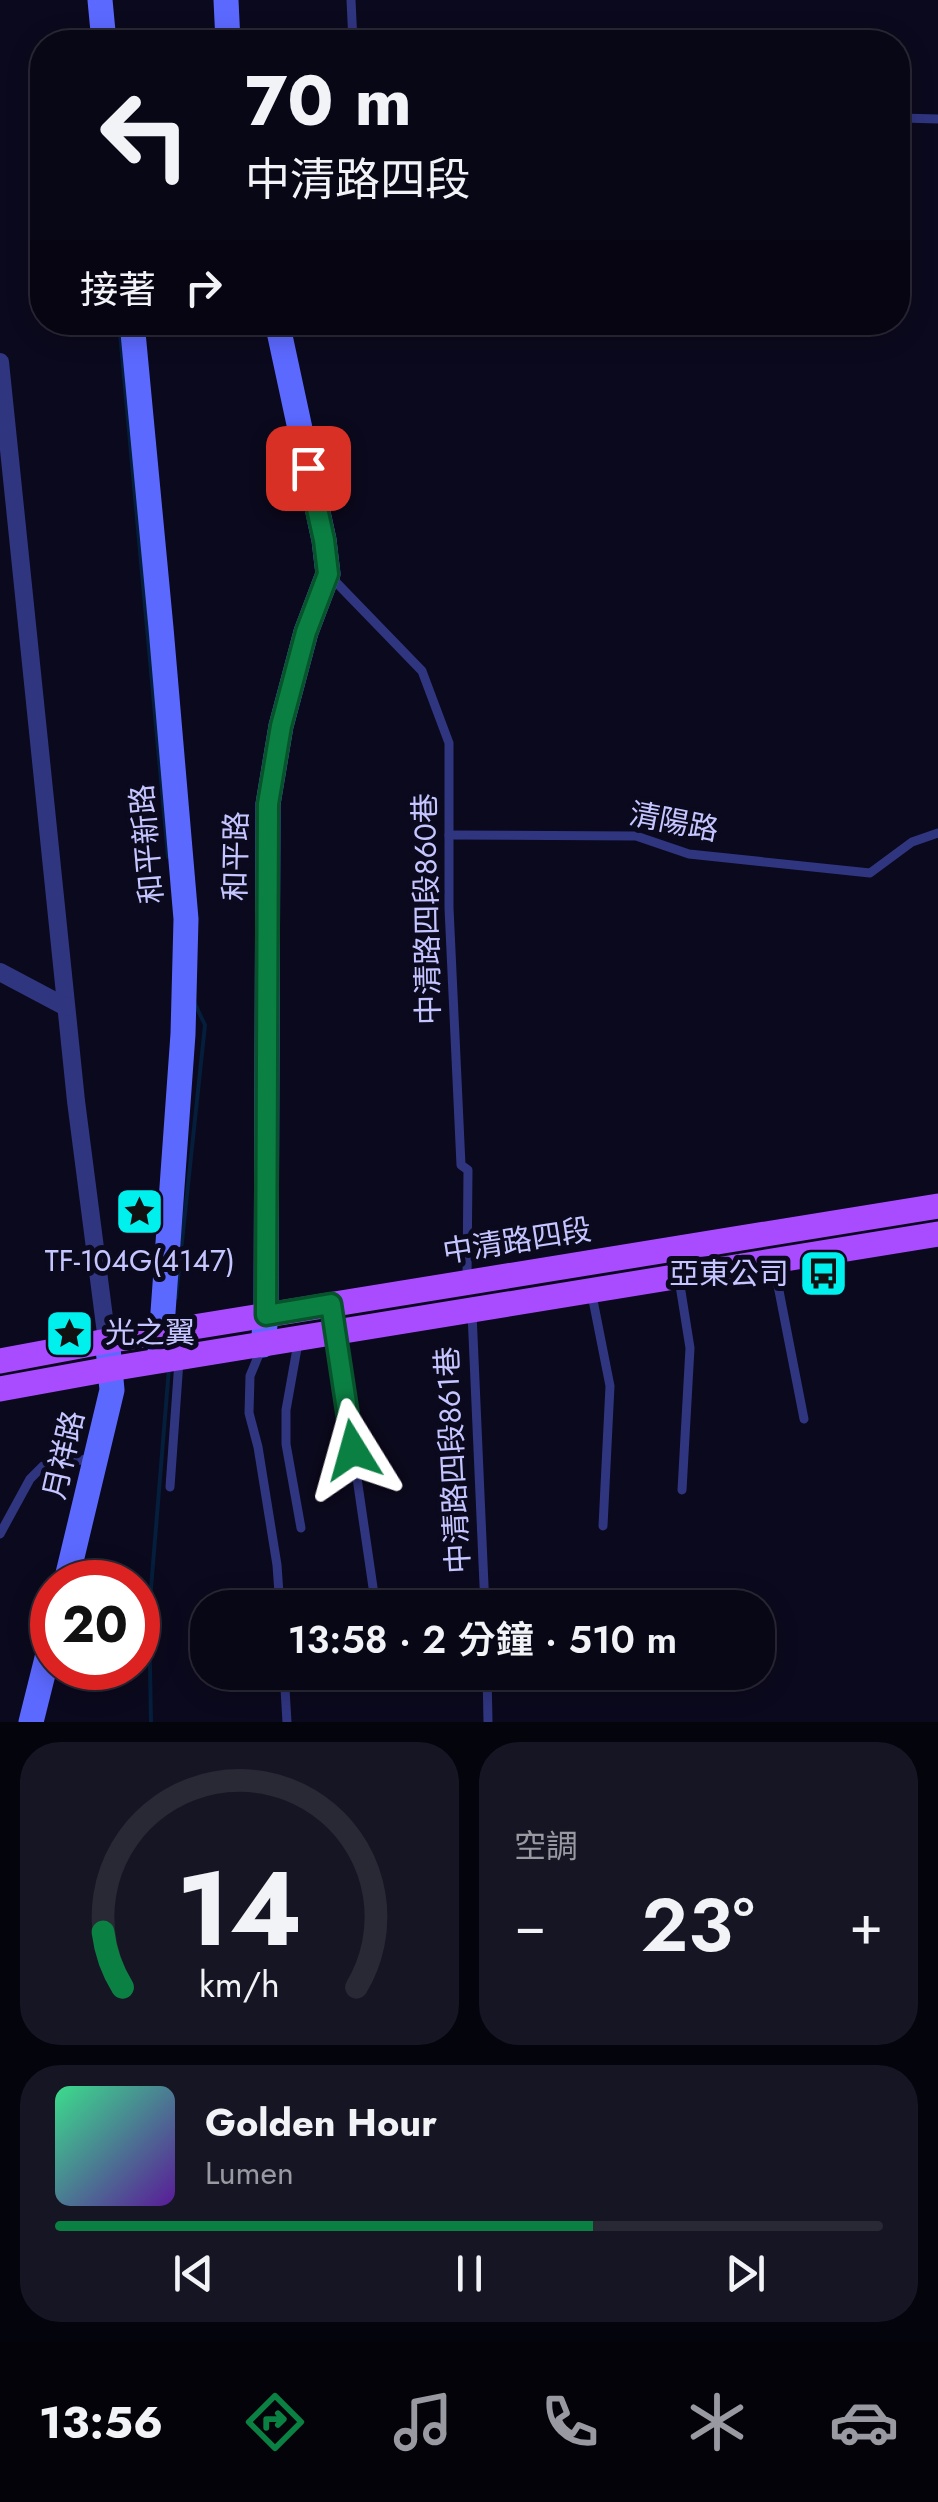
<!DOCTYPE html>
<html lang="zh-TW">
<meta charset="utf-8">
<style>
:root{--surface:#080716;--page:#161523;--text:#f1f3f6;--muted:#9899a1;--line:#292835;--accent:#0b8043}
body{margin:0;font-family:Jost,"Noto Sans TC",sans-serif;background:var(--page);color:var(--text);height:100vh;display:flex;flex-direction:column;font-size:38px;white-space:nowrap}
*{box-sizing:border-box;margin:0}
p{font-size:32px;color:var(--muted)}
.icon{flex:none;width:55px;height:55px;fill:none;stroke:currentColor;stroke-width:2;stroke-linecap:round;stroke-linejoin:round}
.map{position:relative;height:1722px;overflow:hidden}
.sheet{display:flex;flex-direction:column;gap:20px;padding:20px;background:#04040c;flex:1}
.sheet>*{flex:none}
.banner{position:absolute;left:30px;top:30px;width:880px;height:305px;border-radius:40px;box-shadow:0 5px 25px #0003,0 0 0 2px var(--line);background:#080716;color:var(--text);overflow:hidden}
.speed{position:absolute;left:30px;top:1560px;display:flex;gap:20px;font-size:50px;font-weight:700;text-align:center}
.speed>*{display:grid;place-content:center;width:130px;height:130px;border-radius:50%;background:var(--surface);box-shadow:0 5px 25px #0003,0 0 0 2px var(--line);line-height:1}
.speed .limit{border:15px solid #d22;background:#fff;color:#111}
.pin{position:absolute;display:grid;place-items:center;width:85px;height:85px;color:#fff;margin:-42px;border-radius:20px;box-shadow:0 5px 15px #0006}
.me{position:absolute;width:110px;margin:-55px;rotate:352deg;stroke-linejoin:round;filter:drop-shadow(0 0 8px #0008)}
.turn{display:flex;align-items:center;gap:35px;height:210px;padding:0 50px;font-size:45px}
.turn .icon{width:130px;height:130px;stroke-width:2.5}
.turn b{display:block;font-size:70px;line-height:85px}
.then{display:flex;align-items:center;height:95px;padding:0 50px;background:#0003;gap:20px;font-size:38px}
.big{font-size:75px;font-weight:600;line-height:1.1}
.sheet .card{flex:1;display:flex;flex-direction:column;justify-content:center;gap:15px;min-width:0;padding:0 35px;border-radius:40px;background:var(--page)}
.sheet .dial{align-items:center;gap:0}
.dial svg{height:260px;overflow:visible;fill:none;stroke:var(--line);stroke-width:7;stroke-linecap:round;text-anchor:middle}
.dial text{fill:var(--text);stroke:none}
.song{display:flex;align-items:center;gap:30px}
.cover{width:120px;height:120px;border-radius:15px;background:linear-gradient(135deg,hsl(150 70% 55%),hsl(270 70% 35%))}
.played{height:10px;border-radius:5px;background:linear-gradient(90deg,var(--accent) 65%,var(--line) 65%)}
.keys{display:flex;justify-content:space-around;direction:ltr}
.heat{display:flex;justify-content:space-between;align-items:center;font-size:55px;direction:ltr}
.sheet .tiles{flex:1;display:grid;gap:20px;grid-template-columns:1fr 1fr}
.card:last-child{grid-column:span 2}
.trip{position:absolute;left:190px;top:1590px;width:585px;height:100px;border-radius:40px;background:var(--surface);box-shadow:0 5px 25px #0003,0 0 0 2px var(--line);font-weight:600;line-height:100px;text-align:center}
.tab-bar{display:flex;height:160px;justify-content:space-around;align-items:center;background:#030309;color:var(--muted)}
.tab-bar .icon{width:70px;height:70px}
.tab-bar .current{color:var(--accent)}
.tab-bar b{font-size:45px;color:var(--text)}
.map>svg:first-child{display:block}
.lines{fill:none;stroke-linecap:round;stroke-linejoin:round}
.stream{stroke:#041e3b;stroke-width:4}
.lane{stroke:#303580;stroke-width:9}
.street{stroke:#303580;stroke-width:18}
.secondary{stroke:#5c69ff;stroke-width:25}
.primary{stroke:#a94cff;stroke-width:25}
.route-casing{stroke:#07532c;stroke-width:25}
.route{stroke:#0b8043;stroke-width:18}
.labels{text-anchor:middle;stroke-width:10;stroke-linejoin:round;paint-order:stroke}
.street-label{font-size:30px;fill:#c5c5ff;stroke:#0b091d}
.poi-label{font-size:30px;fill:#c5c5ff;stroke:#0b091d}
</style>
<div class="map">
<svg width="938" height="1722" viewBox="0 0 938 1722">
<rect width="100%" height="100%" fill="#0b091d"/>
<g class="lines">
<g class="stream">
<polyline points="119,322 168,857"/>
<polyline points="176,1298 205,1025 194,1002"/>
<polyline points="151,1722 149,1613 169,1368"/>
</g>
<g class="lane">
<polyline points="351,0 353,42"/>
<polyline points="898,121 902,118 938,119"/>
<polyline points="330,576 422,671 449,743 449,908 461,1165 468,1170 467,1279"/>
<polyline points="449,835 636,836 689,854 870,873 912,842 938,833"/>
<polyline points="774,1265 804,1419"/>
<polyline points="679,1279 690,1348 682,1490"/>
<polyline points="592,1295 610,1386 603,1526"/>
<polyline points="332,1307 376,1608"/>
<polyline points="472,1313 485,1608"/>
<polyline points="298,1343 286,1410 286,1444 301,1528"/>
<polyline points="262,1347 250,1376 249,1413 258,1447 277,1565 280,1608"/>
<polyline points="170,1487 179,1361"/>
<polyline points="0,1534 30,1479 43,1466 94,1458"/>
<polyline points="284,1672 287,1722"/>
<polyline points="487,1672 488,1722"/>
</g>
<g class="street">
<polyline points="0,362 76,1101 107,1341"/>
<polyline points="0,972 66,1007"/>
</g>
<g class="secondary">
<polyline points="100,0 104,42"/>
<polyline points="226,0 228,42"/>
<polyline points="132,322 161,628 186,919 183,1034 160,1354"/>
<polyline points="263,1345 266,1315 268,804 281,726 306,632 328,574 324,540 277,322"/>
<polyline points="66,1582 112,1390 108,1348"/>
<polyline points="31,1722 52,1638"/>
</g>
<g class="primary">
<polyline points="0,1361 107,1341 938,1206"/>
<polyline points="0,1389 110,1369 938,1234"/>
</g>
</g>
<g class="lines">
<defs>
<polyline id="route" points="308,468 324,540 328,574 306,632 281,726 268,804 266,1315 331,1304 353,1450"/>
</defs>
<use href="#route" class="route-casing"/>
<use href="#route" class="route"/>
</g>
<defs>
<symbol id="sight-square" viewBox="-11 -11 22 22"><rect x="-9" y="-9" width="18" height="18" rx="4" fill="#00f0ee" stroke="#0b091d"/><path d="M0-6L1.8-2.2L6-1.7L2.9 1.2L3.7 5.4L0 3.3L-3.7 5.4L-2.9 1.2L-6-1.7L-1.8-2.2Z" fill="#111"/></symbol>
<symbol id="bus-square" viewBox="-11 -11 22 22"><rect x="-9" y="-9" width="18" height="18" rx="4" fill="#00f0ee" stroke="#0b091d"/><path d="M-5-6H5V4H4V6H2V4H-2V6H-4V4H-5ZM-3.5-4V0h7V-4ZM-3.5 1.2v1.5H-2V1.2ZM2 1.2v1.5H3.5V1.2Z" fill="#111"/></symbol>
</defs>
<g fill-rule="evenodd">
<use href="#sight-square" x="112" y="1184" width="55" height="55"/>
<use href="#bus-square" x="796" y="1246" width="55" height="55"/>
<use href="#sight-square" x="42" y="1306" width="55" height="55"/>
</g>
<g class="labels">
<g class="street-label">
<text transform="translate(674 822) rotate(11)" y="10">清陽路</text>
<text transform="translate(147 844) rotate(-95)" y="10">和平新路</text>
<text transform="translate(236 856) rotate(-89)" y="10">和平路</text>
<text transform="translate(427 909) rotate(-91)" y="10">中清路四段860巷</text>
<text transform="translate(517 1241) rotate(-9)" y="10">中清路四段</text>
<text transform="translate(64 1455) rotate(-77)" y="10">月祥路</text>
<text transform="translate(453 1460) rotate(-93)" y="10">中清路四段861巷</text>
</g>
<g class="poi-label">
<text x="140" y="1271">TF-104G(4147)</text>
<text x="789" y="1284" text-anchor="end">亞東公司</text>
<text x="105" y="1343" text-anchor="start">光之翼</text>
</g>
</g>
</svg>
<div class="speed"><div class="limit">20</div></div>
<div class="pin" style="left:308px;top:468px;background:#d93025"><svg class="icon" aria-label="arrive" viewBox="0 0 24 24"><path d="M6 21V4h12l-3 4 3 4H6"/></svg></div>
<svg class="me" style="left:353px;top:1450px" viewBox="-20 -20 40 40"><path d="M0-17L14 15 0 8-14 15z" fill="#0b8043" stroke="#fff" stroke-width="4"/></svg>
<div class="trip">13:58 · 2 分鐘 · 510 m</div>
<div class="banner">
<div class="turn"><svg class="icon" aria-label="left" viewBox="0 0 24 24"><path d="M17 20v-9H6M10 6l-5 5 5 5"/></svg><div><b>70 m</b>中清路四段</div></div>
<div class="then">接著<svg class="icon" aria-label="right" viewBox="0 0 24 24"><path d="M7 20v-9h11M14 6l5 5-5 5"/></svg></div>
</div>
</div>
<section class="sheet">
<div class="tiles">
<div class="card dial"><svg viewBox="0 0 100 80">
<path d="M14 69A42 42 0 1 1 86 69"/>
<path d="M14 69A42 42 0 0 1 8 52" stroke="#0b8043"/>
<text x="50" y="56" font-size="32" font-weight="700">14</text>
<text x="50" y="72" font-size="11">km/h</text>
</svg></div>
<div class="card"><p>空調</p>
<div class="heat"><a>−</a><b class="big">23°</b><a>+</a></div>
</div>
<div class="card">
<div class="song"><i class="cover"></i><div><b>Golden Hour</b><p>Lumen</p></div></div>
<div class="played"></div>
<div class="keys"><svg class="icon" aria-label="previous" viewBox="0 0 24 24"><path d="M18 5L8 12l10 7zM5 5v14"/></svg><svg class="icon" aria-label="pause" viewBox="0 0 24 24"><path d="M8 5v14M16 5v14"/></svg><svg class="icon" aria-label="next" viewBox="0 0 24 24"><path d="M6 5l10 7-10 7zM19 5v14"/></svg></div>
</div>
</div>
</section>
<nav class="tab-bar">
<b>13:56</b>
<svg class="icon current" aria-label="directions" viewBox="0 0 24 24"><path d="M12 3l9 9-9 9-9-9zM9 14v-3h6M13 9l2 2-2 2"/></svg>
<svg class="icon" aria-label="music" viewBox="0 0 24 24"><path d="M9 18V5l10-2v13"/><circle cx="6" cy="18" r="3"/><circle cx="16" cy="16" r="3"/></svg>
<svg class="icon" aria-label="phone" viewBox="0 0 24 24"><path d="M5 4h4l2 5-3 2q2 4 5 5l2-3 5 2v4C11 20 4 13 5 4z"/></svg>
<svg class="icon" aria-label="climate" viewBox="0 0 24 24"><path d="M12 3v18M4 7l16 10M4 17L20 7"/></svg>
<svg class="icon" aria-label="car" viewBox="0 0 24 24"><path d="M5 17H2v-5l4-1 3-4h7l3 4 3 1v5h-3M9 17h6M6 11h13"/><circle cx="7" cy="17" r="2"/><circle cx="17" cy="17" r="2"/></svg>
</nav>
